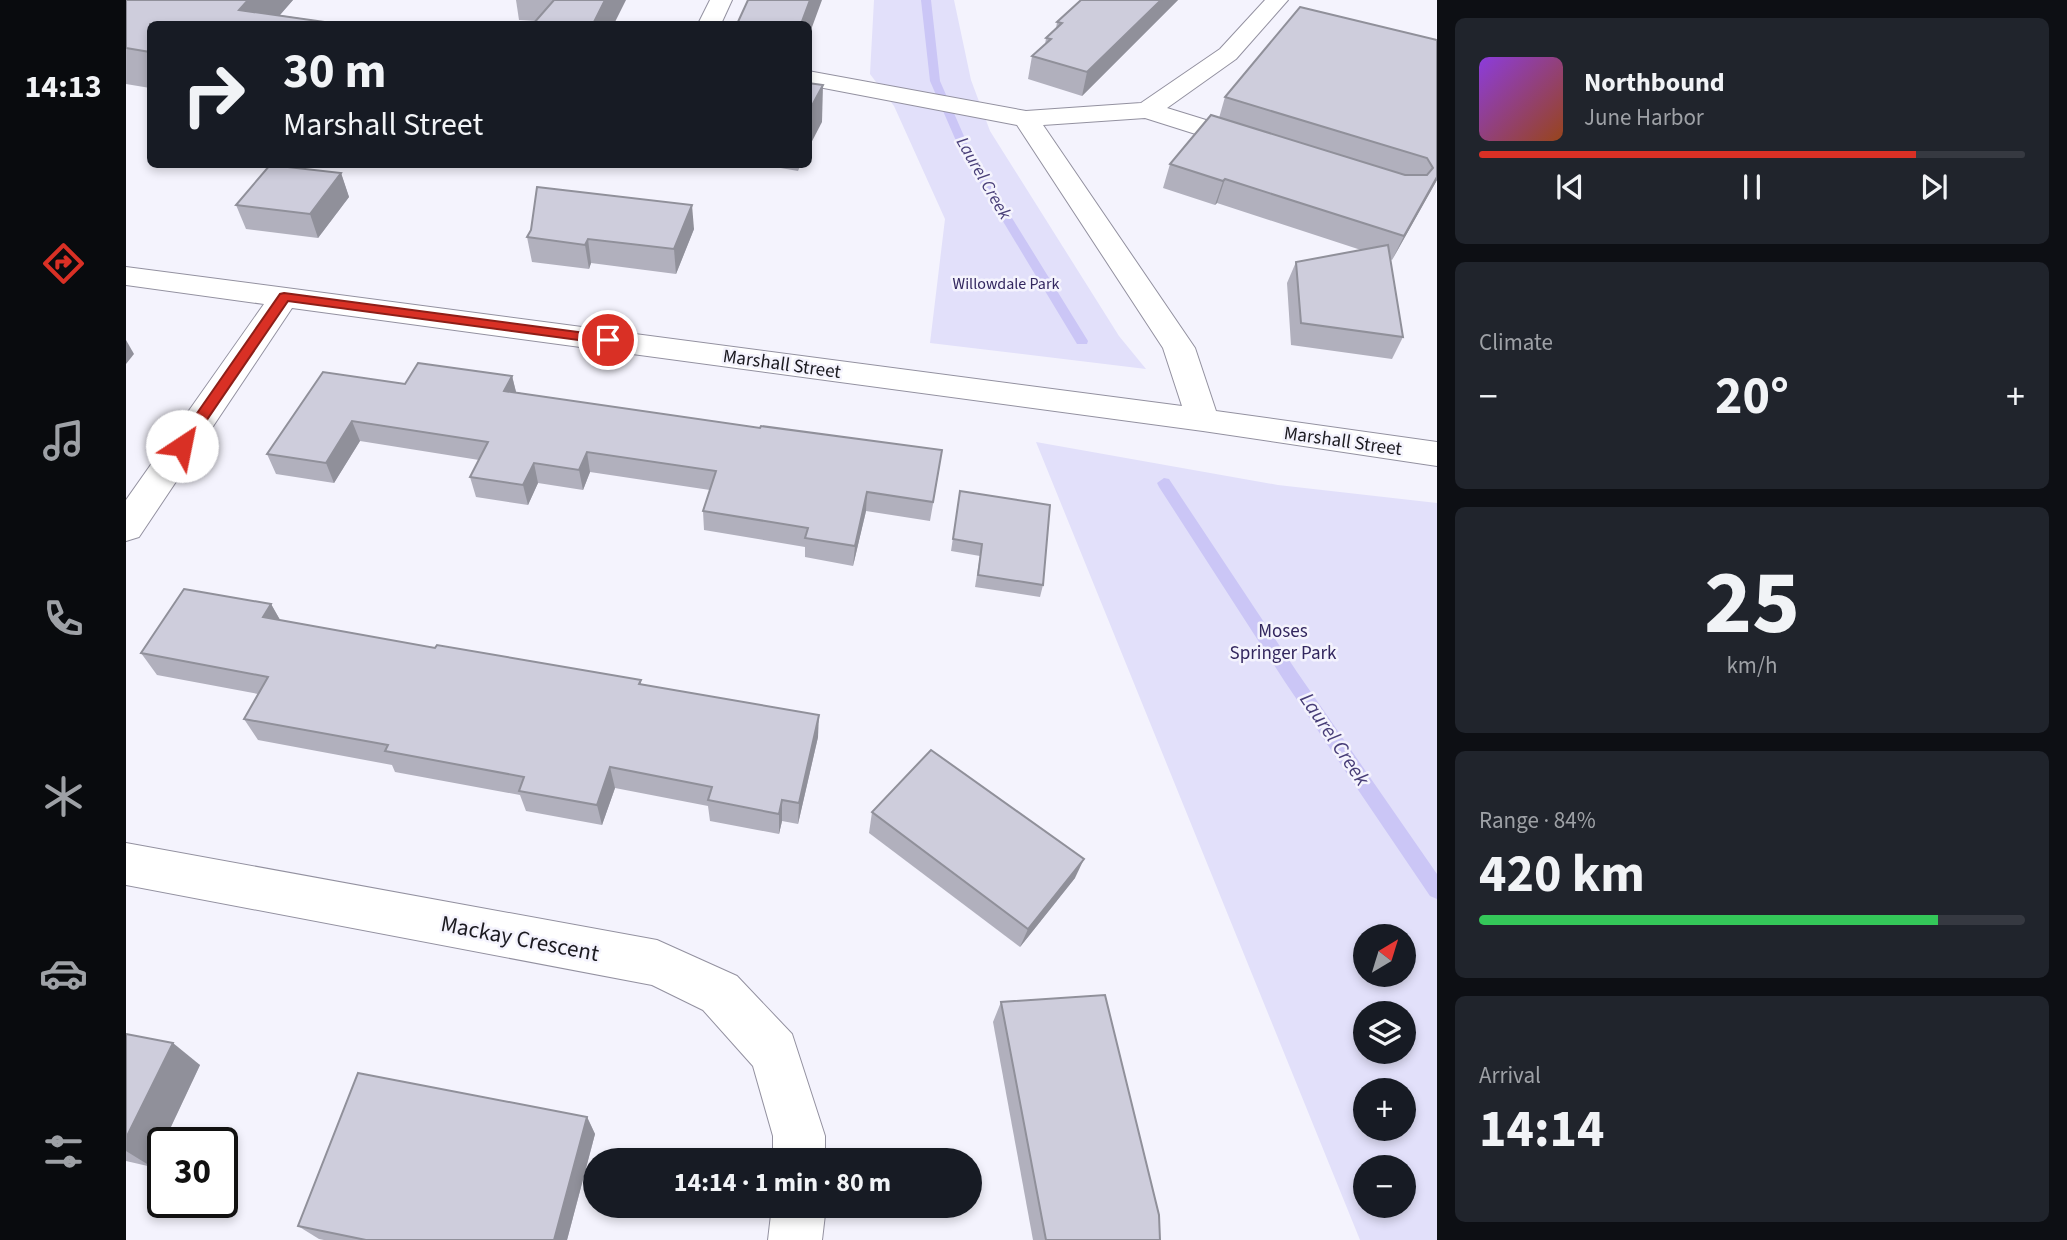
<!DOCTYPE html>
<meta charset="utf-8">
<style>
:root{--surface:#171b24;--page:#20242c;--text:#f1f3f6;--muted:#9ea1a6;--line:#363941;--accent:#d93025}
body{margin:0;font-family:"Source Sans 3",sans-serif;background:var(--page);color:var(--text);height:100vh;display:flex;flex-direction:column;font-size:26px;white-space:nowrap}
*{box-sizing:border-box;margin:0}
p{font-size:23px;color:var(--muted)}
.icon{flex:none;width:38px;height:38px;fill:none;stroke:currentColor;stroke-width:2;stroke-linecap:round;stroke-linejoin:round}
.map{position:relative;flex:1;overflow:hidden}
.side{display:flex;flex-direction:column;gap:18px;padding:18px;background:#0d0f14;width:630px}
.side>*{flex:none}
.hud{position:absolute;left:21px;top:21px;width:665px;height:147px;border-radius:10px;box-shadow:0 4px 10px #0003;background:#171b24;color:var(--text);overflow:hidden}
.needle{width:46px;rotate:38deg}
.controls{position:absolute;left:1227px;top:924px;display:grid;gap:14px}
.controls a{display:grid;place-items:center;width:63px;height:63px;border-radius:50%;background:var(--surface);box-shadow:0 4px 10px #0003;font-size:35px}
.speed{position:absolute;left:21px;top:1127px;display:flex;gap:14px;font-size:35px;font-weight:700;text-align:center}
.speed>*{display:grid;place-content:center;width:91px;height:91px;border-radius:50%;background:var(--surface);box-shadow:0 4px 10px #0003;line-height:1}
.speed .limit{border:4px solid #111;border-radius:10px;background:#fff;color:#111}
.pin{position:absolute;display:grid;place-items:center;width:60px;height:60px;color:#fff;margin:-30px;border:4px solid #fff;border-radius:50%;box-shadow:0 2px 7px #0007}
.me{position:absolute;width:77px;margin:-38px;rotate:34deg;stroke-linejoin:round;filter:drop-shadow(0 0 5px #0008)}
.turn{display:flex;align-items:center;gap:24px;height:147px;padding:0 21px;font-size:32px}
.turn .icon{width:91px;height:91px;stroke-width:2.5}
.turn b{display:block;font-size:49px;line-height:60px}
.big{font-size:52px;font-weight:700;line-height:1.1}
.side .card{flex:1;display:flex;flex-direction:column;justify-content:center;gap:10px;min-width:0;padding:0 24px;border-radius:10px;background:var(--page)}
.side .dial{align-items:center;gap:0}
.dial b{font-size:91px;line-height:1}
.song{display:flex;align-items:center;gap:21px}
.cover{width:84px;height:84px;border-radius:10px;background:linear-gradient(135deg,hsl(270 70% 55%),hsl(20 70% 35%))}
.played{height:7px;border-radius:4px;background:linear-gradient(90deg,var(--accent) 80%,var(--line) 80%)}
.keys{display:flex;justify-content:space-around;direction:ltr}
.heat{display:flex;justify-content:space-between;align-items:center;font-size:38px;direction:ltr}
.charge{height:10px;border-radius:5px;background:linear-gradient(90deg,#34c759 84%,var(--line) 0)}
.trip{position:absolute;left:457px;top:1148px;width:399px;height:70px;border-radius:35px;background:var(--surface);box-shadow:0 4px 10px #0003;font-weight:700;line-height:70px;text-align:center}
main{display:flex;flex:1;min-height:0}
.dock{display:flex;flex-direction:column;width:126px;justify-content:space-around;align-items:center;background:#090b0e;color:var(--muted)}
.dock .icon{width:49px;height:49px}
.dock .on{color:var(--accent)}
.dock b{font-size:32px;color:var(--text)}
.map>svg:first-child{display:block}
.green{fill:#e2e0fa;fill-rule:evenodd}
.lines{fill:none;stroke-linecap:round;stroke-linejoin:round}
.stream{fill:#cbc6f6;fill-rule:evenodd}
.minor-casing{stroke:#9391a0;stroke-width:2}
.minor{fill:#fff;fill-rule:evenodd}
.wall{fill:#b1b0bd}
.shaded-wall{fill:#90909a}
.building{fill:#cecddc;stroke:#90909a;stroke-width:2}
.route{fill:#d93025;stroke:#8d1f18;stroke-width:2}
.labels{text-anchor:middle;stroke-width:5;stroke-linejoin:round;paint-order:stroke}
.far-park-label{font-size:16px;fill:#33275f;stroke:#f4f3fd}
.far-water-label{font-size:18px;font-style:italic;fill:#483e78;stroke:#f4f3fd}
.street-label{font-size:19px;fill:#1b1a20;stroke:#f4f3fd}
.park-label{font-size:19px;fill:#33275f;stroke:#f4f3fd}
.water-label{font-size:21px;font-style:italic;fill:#483e78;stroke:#f4f3fd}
.near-street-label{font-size:23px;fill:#1b1a20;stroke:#f4f3fd}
</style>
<main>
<nav class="dock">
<b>14:13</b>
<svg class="icon on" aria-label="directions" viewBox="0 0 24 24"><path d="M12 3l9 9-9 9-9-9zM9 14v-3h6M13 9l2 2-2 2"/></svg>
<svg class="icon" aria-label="music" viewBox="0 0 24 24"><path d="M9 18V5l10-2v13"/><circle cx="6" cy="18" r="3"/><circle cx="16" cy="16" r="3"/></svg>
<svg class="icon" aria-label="phone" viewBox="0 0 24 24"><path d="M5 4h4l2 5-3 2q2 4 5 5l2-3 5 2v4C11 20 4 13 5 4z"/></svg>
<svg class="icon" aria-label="climate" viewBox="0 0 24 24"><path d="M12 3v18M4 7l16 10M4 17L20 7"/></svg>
<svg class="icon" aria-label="car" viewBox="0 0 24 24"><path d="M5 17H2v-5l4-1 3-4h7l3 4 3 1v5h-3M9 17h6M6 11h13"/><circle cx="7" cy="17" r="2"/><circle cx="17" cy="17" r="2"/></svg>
<svg class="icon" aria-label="filters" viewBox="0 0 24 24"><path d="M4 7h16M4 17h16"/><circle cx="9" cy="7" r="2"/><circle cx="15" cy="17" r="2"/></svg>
</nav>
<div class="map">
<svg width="1311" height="1240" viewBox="0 0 1311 1240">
<rect width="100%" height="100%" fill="#f4f3fd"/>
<g class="green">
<polygon points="748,0 828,0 845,80 864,131 993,336 1020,369 804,343 819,219 768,106 744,74"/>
<path d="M910,442l242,43 159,18v737h-77zM1278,936v39h-39v-39zM1278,1013v39h-39v-39zM1239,1090h39v39h-39zM1278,1167v39h-39v-39z"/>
</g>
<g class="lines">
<g class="stream">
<polygon points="795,0 805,0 814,81 844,150 962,341 961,344 951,344 834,150 804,81"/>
<polygon points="1038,478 1043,479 1171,672 1311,874 1311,899 1304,896 1159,682 1033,487 1031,483"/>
</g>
<defs>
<g id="minor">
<polygon points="584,0 606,0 595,24 572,24"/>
<polygon points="1139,0 1162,0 1110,59 1041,108 1135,137 1139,143 1135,149 1126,151 1117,149 1019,118 917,125 1069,348 1090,411 1311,442 1311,466 1077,431 166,308 13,537 0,541 0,500 138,304 0,285 0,267 1056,406 1037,348 891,125 682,85 682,71 900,111 1015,103 1094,49"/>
<polygon points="0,843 531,940 611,976 666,1034 699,1136 699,1160 647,1160 647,1136 627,1066 577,1010 526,985 0,885"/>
<polygon points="646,1206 700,1206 696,1240 642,1240"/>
</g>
</defs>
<use href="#minor" class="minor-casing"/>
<use href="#minor" class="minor"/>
</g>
<g class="wall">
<polygon points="0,0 167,0 154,15 206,23 206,24 24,24 24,88 0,84"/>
<polygon points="390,0 500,0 410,21 393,20"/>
<polygon points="955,0 1052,0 956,96 902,79 906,56 919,45 920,38 930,29 931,22"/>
<polygon points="1311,40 1311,180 1266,260 1264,259 1277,337 1266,359 1165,345 1161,283 1170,262 1235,250 1091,203 1089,205 1037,188 1044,164 1093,118 1099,97"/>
<polygon points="632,164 675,164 672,171"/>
<polygon points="215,173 223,197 192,238 120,229 110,205"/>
<polygon points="568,229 550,274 465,263 463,269 406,262 401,237"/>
<polygon points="386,376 390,392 813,470 804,521 740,511 727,566 679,557 679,547 578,530 577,511 584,490 464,472 457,490 412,483 402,505 350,497 344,477 353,460 234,441 208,483 150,474 141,454 279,384"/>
<polygon points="834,491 917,585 914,597 849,587 854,556 825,551"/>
<polygon points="145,604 154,620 309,648 515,680 515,684 692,737 672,824 656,821 653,834 584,821 582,806 489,788 476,825 400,811 394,795 269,772 266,765 132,740 118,719 132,694 31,675 15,653"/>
<polygon points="746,812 949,878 894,947 743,833"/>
<polygon points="875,1002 1034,1240 907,1240 867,1022"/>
<polygon points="0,1034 74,1065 26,1167 0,1161"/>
<polygon points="461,1117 469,1134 441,1240 198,1240 193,1239 172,1226"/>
</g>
<g class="shaded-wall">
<polygon points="122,0 167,0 146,24 113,10"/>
<polygon points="479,0 500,0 488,24 467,24"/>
<polygon points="684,0 696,0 682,38 682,24 675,24"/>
<polygon points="1035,0 1052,0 956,96 961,72"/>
<polygon points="697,85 696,122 682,149 682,113"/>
<polygon points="215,173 223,197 192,238 184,214"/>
<polygon points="1311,177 1311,180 1266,260 1278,236"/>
<polygon points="1099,179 1091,203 1089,205 1097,181"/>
<polygon points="566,205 568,229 550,274 548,249"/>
<polygon points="462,239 465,263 463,269 459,245"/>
<polygon points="0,340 8,354 0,364"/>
<polygon points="386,376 391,396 378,391"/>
<polygon points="226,421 234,441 208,483 200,463"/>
<polygon points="461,452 464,472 457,490 453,470"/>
<polygon points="408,463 412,483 402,505 397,485"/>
<polygon points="741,492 740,511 727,566 729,546"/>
<polygon points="145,604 158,627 137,617"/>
<polygon points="693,715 692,737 672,824 673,803"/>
<polygon points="484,767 489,788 476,825 471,805"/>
<polygon points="656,800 656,821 653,834 653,814"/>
<polygon points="958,859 949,878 894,947 902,929"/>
<polygon points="47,1043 74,1065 26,1167 0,1151 0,1138"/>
<polygon points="461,1117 469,1134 441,1240 428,1240"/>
</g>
<g class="building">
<polygon points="0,0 122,0 113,10 206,23 204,24 24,24 24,52 0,48"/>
<polygon points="428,0 479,0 467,24 407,24"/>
<polygon points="622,0 684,0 675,24 611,24"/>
<polygon points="955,0 1035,0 961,72 906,56 925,39 920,38 936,23 931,22"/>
<polygon points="1174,7 1311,40 1311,177 1278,236 1099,179 1097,181 1044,164 1085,115 1279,175 1301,175 1307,168 1301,158 1099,97"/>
<polygon points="682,83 697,85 682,113"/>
<polygon points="144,165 215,173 184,214 110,205"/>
<polygon points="411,187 566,205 548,249 462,239 459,245 401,237 405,230"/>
<polygon points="1262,245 1277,337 1175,323 1170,262"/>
<polygon points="292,363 386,376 378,391 634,428 635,426 816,450 807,502 741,492 729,546 679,538 682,528 577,511 590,471 461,452 453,470 408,463 397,485 344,477 362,442 226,421 200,463 141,454 197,372 279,384"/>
<polygon points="834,491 924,505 917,585 852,575 856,544 827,539"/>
<polygon points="58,589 145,604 137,617 309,648 311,645 515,680 513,684 693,715 673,803 656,800 653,814 582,800 586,787 484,767 471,805 393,791 398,777 259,751 262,745 118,719 142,677 15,653"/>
<polygon points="805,750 958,859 902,929 746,812"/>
<polygon points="979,995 1033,1215 1034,1240 920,1240 875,1002"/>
<polygon points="0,1034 47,1043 0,1138"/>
<polygon points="232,1073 461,1117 428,1240 240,1240 172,1226"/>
</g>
<polygon class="route" points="158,293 482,336 489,340 482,344 162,301 61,449 51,449 51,442 154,294"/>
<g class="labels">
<g class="far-park-label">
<text x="880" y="289">Willowdale Park</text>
</g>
<g class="far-water-label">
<text transform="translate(858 178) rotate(60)" y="6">Laurel Creek</text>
</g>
<g class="street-label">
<text transform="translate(656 363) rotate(8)" y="7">Marshall Street</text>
<text transform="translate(1217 440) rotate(8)" y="7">Marshall Street</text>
</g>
<g class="park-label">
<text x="1157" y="637">Moses<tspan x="1157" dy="22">Springer Park</tspan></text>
</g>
<g class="water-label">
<text transform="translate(1209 739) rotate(56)" y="7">Laurel Creek</text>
</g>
<g class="near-street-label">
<text transform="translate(394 938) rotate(11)" y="8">Mackay Crescent</text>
</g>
</g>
</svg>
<div class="controls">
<a><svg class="needle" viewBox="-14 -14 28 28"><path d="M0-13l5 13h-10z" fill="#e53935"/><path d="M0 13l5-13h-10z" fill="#9ea1a6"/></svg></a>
<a><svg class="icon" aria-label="layers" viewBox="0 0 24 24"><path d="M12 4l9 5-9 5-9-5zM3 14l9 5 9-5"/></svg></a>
<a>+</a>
<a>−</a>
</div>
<div class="speed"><div class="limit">30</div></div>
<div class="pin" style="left:482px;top:340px;background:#d93025"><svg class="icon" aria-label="arrive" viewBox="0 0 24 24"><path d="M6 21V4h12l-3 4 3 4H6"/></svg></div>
<svg class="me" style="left:56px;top:446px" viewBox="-20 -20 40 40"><circle r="19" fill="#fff"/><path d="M0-13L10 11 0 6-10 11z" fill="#d93025"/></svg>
<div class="trip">14:14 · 1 min · 80 m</div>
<div class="hud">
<div class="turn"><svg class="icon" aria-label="right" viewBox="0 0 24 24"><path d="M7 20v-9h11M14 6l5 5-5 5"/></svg><div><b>30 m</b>Marshall Street</div></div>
</div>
</div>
<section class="side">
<div class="card">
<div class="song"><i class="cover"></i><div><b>Northbound</b><p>June Harbor</p></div></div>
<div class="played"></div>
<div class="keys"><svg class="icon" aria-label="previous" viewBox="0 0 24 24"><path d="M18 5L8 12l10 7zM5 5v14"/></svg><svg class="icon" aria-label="pause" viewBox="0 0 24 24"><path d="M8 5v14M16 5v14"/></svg><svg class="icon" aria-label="next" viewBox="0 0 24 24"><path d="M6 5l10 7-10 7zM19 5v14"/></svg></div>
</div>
<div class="card"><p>Climate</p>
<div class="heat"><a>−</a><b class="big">20°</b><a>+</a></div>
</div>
<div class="card dial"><b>25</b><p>km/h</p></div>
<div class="card"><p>Range · 84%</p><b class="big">420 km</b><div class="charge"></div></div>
<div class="card"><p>Arrival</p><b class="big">14:14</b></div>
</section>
</main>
